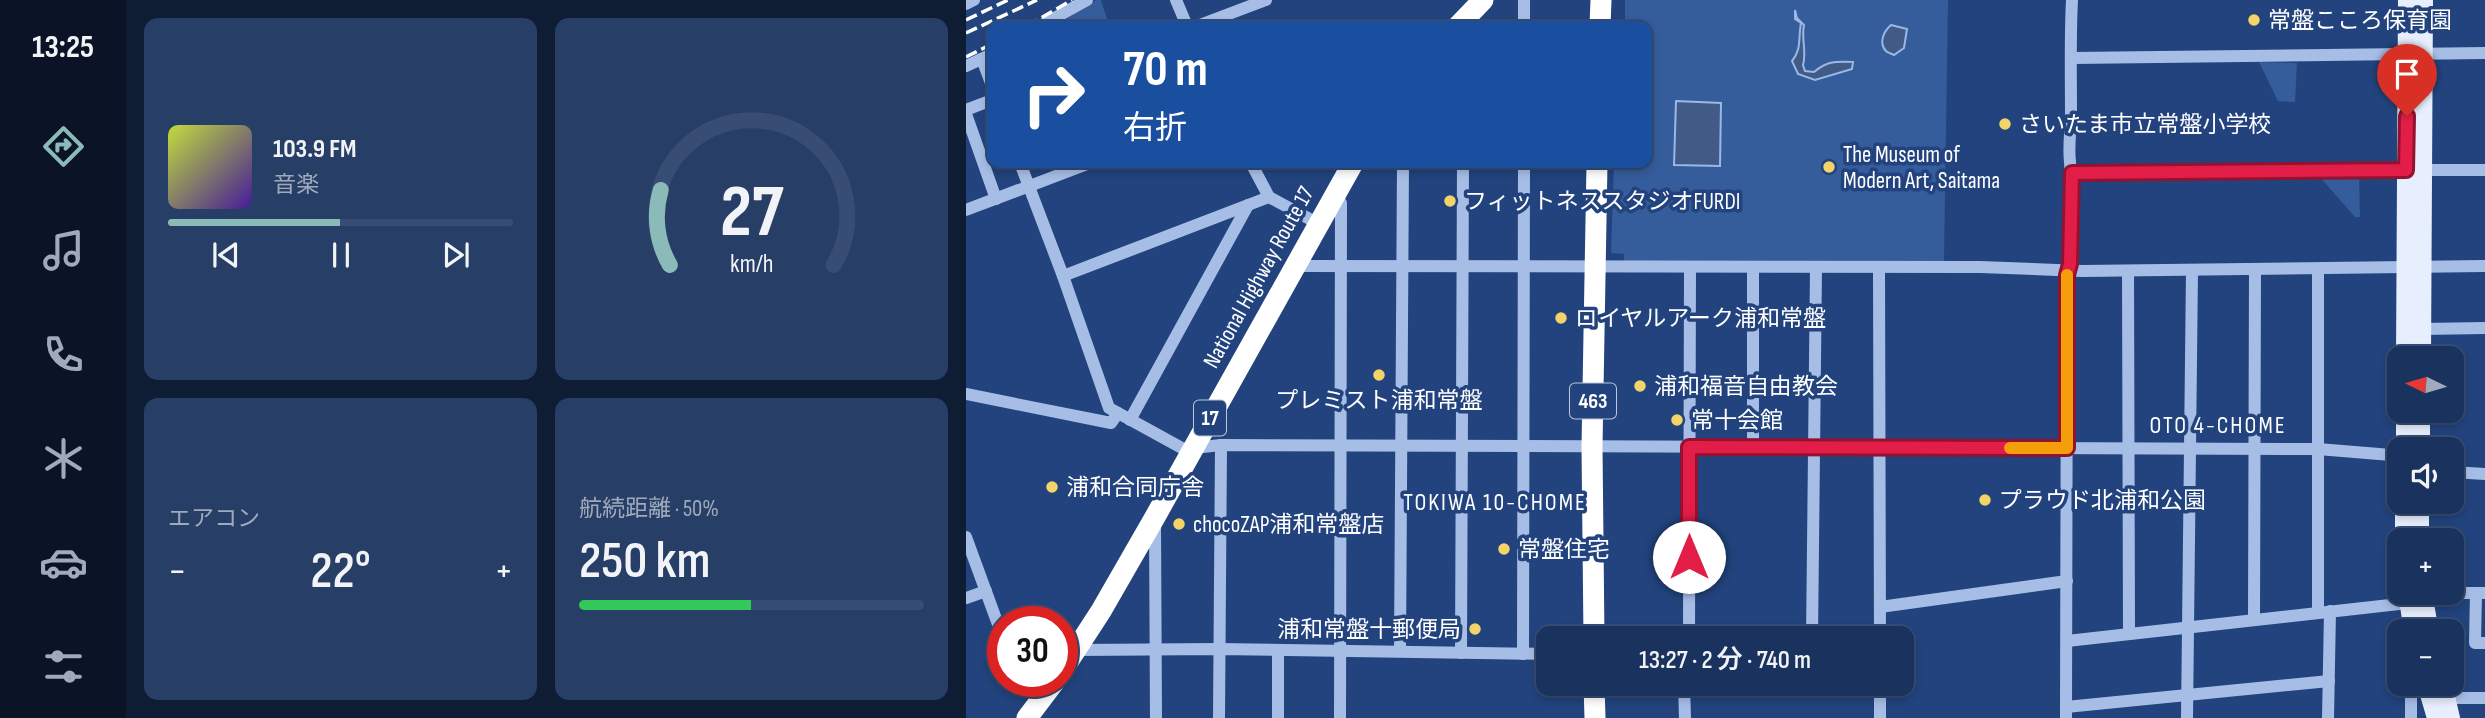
<!DOCTYPE html>
<html lang="ja">
<meta charset="utf-8">
<style>
:root{--surface:#1a325e;--page:#273e67;--text:#f1f3f6;--muted:#9faabc;--line:#384d73;--accent:#8bbbb9}
body{margin:0;font-family:"Sofia Sans Condensed","Noto Sans JP",sans-serif;background:var(--page);color:var(--text);height:100vh;display:flex;flex-direction:column;font-size:26px;white-space:nowrap}
*{box-sizing:border-box;margin:0}
p{font-size:23px;color:var(--muted)}
.icon{flex:none;width:38px;height:38px;fill:none;stroke:currentColor;stroke-width:2;stroke-linecap:round;stroke-linejoin:round}
.map{position:relative;flex:1;overflow:hidden}
.side{display:flex;flex-direction:column;gap:18px;padding:18px;background:#0e1c34;width:840px}
.side>*{flex:none}
.banner{position:absolute;left:21px;top:21px;width:665px;height:147px;border-radius:14px;box-shadow:0 4px 10px #0003,0 0 0 2px var(--line);background:#1a4fa0;color:#fff;overflow:hidden}
.needle{width:46px;rotate:275deg}
.tools{position:absolute;left:1421px;top:346px;display:grid;gap:14px}
.tools a{display:grid;place-items:center;width:77px;height:77px;border-radius:14px;background:var(--surface);box-shadow:0 4px 10px #0003,0 0 0 2px var(--line);font-size:35px}
.speed{position:absolute;left:21px;top:606px;display:flex;gap:14px;font-size:35px;font-weight:700;text-align:center}
.speed>*{display:grid;place-content:center;width:91px;height:91px;border-radius:50%;background:var(--surface);box-shadow:0 4px 10px #0003,0 0 0 2px var(--line);line-height:1}
.speed .limit{border:10px solid #d22;background:#fff;color:#111}
.pin{position:absolute;display:grid;place-items:center;width:60px;height:60px;color:#fff;margin:-72px -30px;border-radius:50% 50% 50% 0;rotate:-45deg;box-shadow:0 0 7px #0007}
.pin .icon{rotate:45deg}
.me{position:absolute;width:77px;margin:-38px;rotate:0deg;stroke-linejoin:round;filter:drop-shadow(0 0 5px #0008)}
.turn{display:flex;align-items:center;gap:24px;height:147px;padding:0 21px;font-size:32px}
.turn .icon{width:91px;height:91px;stroke-width:2.5}
.turn b{display:block;font-size:49px;line-height:60px}
.big{font-size:52px;font-weight:600;line-height:1.1}
.side .tile{flex:1;display:flex;flex-direction:column;justify-content:center;gap:10px;min-width:0;padding:0 24px;border-radius:14px;background:var(--page)}
.side .dial{align-items:center;gap:0}
.dial svg{height:182px;overflow:visible;fill:none;stroke:var(--line);stroke-width:7;stroke-linecap:round;text-anchor:middle}
.dial text{fill:var(--text);stroke:none}
.song{display:flex;align-items:center;gap:21px}
.cover{width:84px;height:84px;border-radius:10px;background:linear-gradient(135deg,hsl(70 70% 55%),hsl(260 70% 35%))}
.played{height:7px;border-radius:4px;background:linear-gradient(90deg,var(--accent) 50%,var(--line) 50%)}
.keys{display:flex;justify-content:space-around;direction:ltr}
.heat{display:flex;justify-content:space-between;align-items:center;font-size:38px;direction:ltr}
.charge{height:10px;border-radius:5px;background:linear-gradient(90deg,#34c759 50%,var(--line) 0)}
.side .tiles{flex:1;display:grid;gap:18px;grid-template-columns:repeat(2,1fr)}
.trip{position:absolute;left:570px;top:626px;width:378px;height:70px;border-radius:14px;background:var(--surface);box-shadow:0 4px 10px #0003,0 0 0 2px var(--line);font-weight:600;line-height:70px;text-align:center}
main{display:flex;flex:1;min-height:0}
.tabs{display:flex;flex-direction:column;width:126px;justify-content:space-around;align-items:center;background:#0a1426;color:var(--muted)}
.tabs .icon{width:49px;height:49px}
.tabs .selected{color:var(--accent)}
.tabs b{font-size:32px;color:var(--text)}
.map>svg:first-child{display:block}
.green{fill:#355c9b}
.water{fill:#425b86;stroke:#9ab8e7;stroke-width:2}
.lines{fill:none;stroke-linecap:round;stroke-linejoin:round}
.minor{stroke:#a6bee6;stroke-width:12}
.major{stroke:#e7eefd;stroke-width:18}
.highway{stroke:#fff;stroke-width:21}
.rail{stroke:#fff;stroke-width:3.5;stroke-dasharray:12 5;stroke-linecap:butt}
.route-casing{stroke:#92132f;stroke-width:18}
.route{stroke:#e11d48;stroke-width:12}
.slow{stroke:#f59e0b;stroke-width:12}
.poi-dot{fill:#f2d468;stroke:#22437d;stroke-width:2.5}
.labels{text-anchor:middle;stroke-width:7;stroke-linejoin:round;paint-order:stroke}
.shield{fill:#22437d;stroke:#bdc7d8;stroke-width:2}
.shield-label{font-size:21px;font-weight:bold;fill:#fff}
.poi-label{font-size:23px;fill:#fff;stroke:#22437d;text-anchor:start}
.street-label{font-size:23px;fill:#fff;stroke:#22437d}
.neighbourhood-label{font-size:24px;letter-spacing:2px;fill:#fff;stroke:#22437d}
</style>
<main>
<nav class="tabs">
<b>13:25</b>
<svg class="icon selected" aria-label="directions" viewBox="0 0 24 24"><path d="M12 3l9 9-9 9-9-9zM9 14v-3h6M13 9l2 2-2 2"/></svg>
<svg class="icon" aria-label="music" viewBox="0 0 24 24"><path d="M9 18V5l10-2v13"/><circle cx="6" cy="18" r="3"/><circle cx="16" cy="16" r="3"/></svg>
<svg class="icon" aria-label="phone" viewBox="0 0 24 24"><path d="M5 4h4l2 5-3 2q2 4 5 5l2-3 5 2v4C11 20 4 13 5 4z"/></svg>
<svg class="icon" aria-label="climate" viewBox="0 0 24 24"><path d="M12 3v18M4 7l16 10M4 17L20 7"/></svg>
<svg class="icon" aria-label="car" viewBox="0 0 24 24"><path d="M5 17H2v-5l4-1 3-4h7l3 4 3 1v5h-3M9 17h6M6 11h13"/><circle cx="7" cy="17" r="2"/><circle cx="17" cy="17" r="2"/></svg>
<svg class="icon" aria-label="filters" viewBox="0 0 24 24"><path d="M4 7h16M4 17h16"/><circle cx="9" cy="7" r="2"/><circle cx="15" cy="17" r="2"/></svg>
</nav>
<section class="side">
<div class="tiles">
<div class="tile">
<div class="song"><i class="cover"></i><div><b>103.9 FM</b><p>音楽</p></div></div>
<div class="played"></div>
<div class="keys"><svg class="icon" aria-label="previous" viewBox="0 0 24 24"><path d="M18 5L8 12l10 7zM5 5v14"/></svg><svg class="icon" aria-label="pause" viewBox="0 0 24 24"><path d="M8 5v14M16 5v14"/></svg><svg class="icon" aria-label="next" viewBox="0 0 24 24"><path d="M6 5l10 7-10 7zM19 5v14"/></svg></div>
</div>
<div class="tile dial"><svg viewBox="0 0 100 80">
<path d="M14 69A42 42 0 1 1 86 69"/>
<path d="M14 69A42 42 0 0 1 10 36" stroke="#8bbbb9"/>
<text x="50" y="56" font-size="32" font-weight="700">27</text>
<text x="50" y="72" font-size="11">km/h</text>
</svg></div>
<div class="tile"><p>エアコン</p>
<div class="heat"><a>−</a><b class="big">22°</b><a>+</a></div>
</div>
<div class="tile"><p>航続距離 · 50%</p><b class="big">250 km</b><div class="charge"></div></div>
</div>
</section>
<div class="map">
<svg width="1519" height="718" viewBox="0 0 1519 718">
<rect width="100%" height="100%" fill="#22437d"/>
<g class="green">
<polygon points="130,0 135,0 141,19 114,26 89,26"/>
<polygon points="659,0 982,0 978,262 658,261 658,254 645,253 648,163 681,163 681,26 659,26"/>
<polygon points="1293,62 1331,63 1329,102 1312,101"/>
<polygon points="1393,175 1394,217 1389,217 1353,176"/>
</g>
<g class="water">
<path d="M829,10l2,8 7,7c-3,14 3,27 -1,40l2,6 9,1c13,-11 22,-11 39,-10l-1,7 -37,11 -17,-6 -6,-13c10,-12 6,-23 9,-38l-6,-4z"/>
<path d="M925,25l16,4 -3,19 -10,7 -7,-3c-9,-8 -4,-20 4,-27z"/>
<polygon points="710,101 755,103 754,166 708,165"/>
</g>
<g class="lines">
<g class="minor">
<polyline points="210,0 221,26"/>
<polyline points="558,0 558,26"/>
<polyline points="0,4 8,0"/>
<polyline points="74,26 121,0"/>
<polyline points="231,26 300,0"/>
<polyline points="1106,58 1519,53"/>
<polyline points="16,59 26,86"/>
<polyline points="0,66 26,54"/>
<polyline points="0,110 26,100"/>
<polyline points="0,114 30,199"/>
<polyline points="54,163 97,276 143,408 225,453"/>
<polyline points="285,163 303,197 351,223"/>
<polyline points="1457,170 1519,170"/>
<polyline points="1106,173 1440,170"/>
<polyline points="369,194 375,203 374,718"/>
<polyline points="0,210 124,163"/>
<polyline points="328,266 1014,267 1116,271 1519,266"/>
<polyline points="913,267 914,639"/>
<polyline points="787,268 787,447"/>
<polyline points="1162,271 1163,633"/>
<polyline points="97,276 303,197"/>
<polyline points="1456,329 1519,328"/>
<polyline points="0,394 145,423 152,413"/>
<polyline points="164,420 282,205"/>
<polyline points="228,448 255,445 1352,449 1425,455 1433,458"/>
<polyline points="1486,472 1519,474"/>
<polyline points="189,522 190,718"/>
<polyline points="0,537 37,638"/>
<polyline points="1486,593 1510,593"/>
<polyline points="1519,593 1510,593 1509,643 1519,643"/>
<polyline points="0,598 20,591"/>
<polyline points="914,607 1101,581"/>
<polyline points="1352,612 1352,269"/>
<polyline points="1288,620 1289,269"/>
<polyline points="723,639 724,267"/>
<polyline points="846,639 850,268"/>
<polyline points="1101,641 1442,603"/>
<polyline points="111,650 253,649 583,654"/>
<polyline points="434,651 437,163"/>
<polyline points="495,653 497,163"/>
<polyline points="557,654 558,163"/>
<polyline points="60,681 68,692 77,698"/>
<polyline points="718,684 719,718"/>
<polyline points="914,684 914,718"/>
<polyline points="1445,698 1445,718"/>
<polyline points="1480,698 1519,698"/>
<polyline points="1100,707 1363,681"/>
<polyline points="253,718 255,445"/>
<polyline points="312,718 312,650"/>
<path d="M1100,718l1,-443c9,-32 5,-80 3,-113 -2,-16 1,-33 1,-49 0,-38 -1,-75 1,-113"/>
<polyline points="1221,718 1226,270"/>
<polyline points="1362,718 1364,611"/>
</g>
<g class="major">
<polyline points="1439,359 1441,0"/>
<polyline points="1456,359 1458,0"/>
<polyline points="1439,450 1439,411"/>
<polyline points="1455,450 1455,411"/>
<polyline points="1454,502 1454,541"/>
<polyline points="1438,541 1438,502"/>
<polyline points="1441,593 1447,632"/>
<polyline points="1457,593 1464,632"/>
<polyline points="1460,684 1470,718"/>
<polyline points="1477,684 1485,718"/>
</g>
<g class="highway">
<polyline points="492,26 517,0"/>
<polyline points="634,26 635,0"/>
<polyline points="628,639 626,447 631,163"/>
<polyline points="96,671 135,611 189,517 387,163"/>
<polyline points="628,684 629,718"/>
<polyline points="61,718 89,681"/>
</g>
<g class="rail">
<polyline points="0,20 42,0"/>
<polyline points="61,26 106,0"/>
<polyline points="0,33 71,0"/>
<polyline points="0,57 26,44"/>
</g>
</g>
<g class="lines">
<defs>
<polyline id="route" points="723,557 723,447 1101,448 1101,275 1104,264 1106,173 1440,170 1441,116"/>
</defs>
<use href="#route" class="route-casing"/>
<use href="#route" class="route"/>
<polyline class="slow" points="1044,448 1101,448 1101,275"/>
</g>
<g class="poi-dot">
<circle cx="1288" cy="20" r="7"/>
<circle cx="1039" cy="124" r="7"/>
<circle cx="863" cy="167" r="7"/>
<circle cx="484" cy="201" r="7"/>
<circle cx="595" cy="318" r="7"/>
<circle cx="413" cy="375" r="7"/>
<circle cx="674" cy="386" r="7"/>
<circle cx="711" cy="420" r="7"/>
<circle cx="86" cy="487" r="7"/>
<circle cx="1019" cy="500" r="7"/>
<circle cx="213" cy="524" r="7"/>
<circle cx="538" cy="549" r="7"/>
<circle cx="509" cy="629" r="7"/>
</g>
<g class="labels">
<g class="shield">
<rect x="604" y="383.5" width="46" height="35" rx="5"/>
<rect x="228" y="400.5" width="32" height="35" rx="5"/>
</g>
<g class="shield-label">
<text x="627" y="408">463</text>
<text x="244" y="425">17</text>
</g>
<g class="poi-label">
<text x="1302" y="28">常盤こころ保育園</text>
<text x="1053" y="132">さいたま市立常盤小学校</text>
<text x="877" y="162">The Museum of<tspan x="877" dy="26">Modern Art, Saitama</tspan></text>
<text x="498" y="209">フィットネススタジオFURDI</text>
<text x="609" y="326">ロイヤルアーク浦和常盤</text>
<text x="688" y="394">浦和福音自由教会</text>
<text x="413" y="408" text-anchor="middle">プレミスト浦和常盤</text>
<text x="725" y="428">常十会館</text>
<text x="100" y="495">浦和合同庁舎</text>
<text x="1033" y="508">プラウド北浦和公園</text>
<text x="227" y="532">chocoZAP浦和常盤店</text>
<text x="552" y="557">常盤住宅</text>
<text x="495" y="637" text-anchor="end">浦和常盤十郵便局</text>
</g>
<g class="street-label">
<text transform="translate(292 277) rotate(-61)" y="8">National Highway Route 17</text>
</g>
<g class="neighbourhood-label">
<text x="1252" y="433">OTO 4-CHOME</text>
<text x="529" y="510">TOKIWA 10-CHOME</text>
</g>
</g>
</svg>
<div class="tools">
<a><svg class="needle" viewBox="-14 -14 28 28"><path d="M0-13l5 13h-10z" fill="#e53935"/><path d="M0 13l5-13h-10z" fill="#9faabc"/></svg></a>
<a><svg class="icon" aria-label="sound" viewBox="0 0 24 24"><path d="M4 9h4l5-4v14l-5-4H4zM17 9q2 3 0 6"/></svg></a>
<a>+</a>
<a>−</a>
</div>
<div class="speed"><div class="limit">30</div></div>
<div class="pin" style="left:1441px;top:116px;background:#d93025"><svg class="icon" aria-label="arrive" viewBox="0 0 24 24"><path d="M6 21V4h12l-3 4 3 4H6"/></svg></div>
<svg class="me" style="left:723px;top:557px" viewBox="-20 -20 40 40"><circle r="19" fill="#fff"/><path d="M0-13L10 11 0 6-10 11z" fill="#e11d48"/></svg>
<div class="trip">13:27 · 2 分 · 740 m</div>
<div class="banner">
<div class="turn"><svg class="icon" aria-label="right" viewBox="0 0 24 24"><path d="M7 20v-9h11M14 6l5 5-5 5"/></svg><div><b>70 m</b>右折</div></div>
</div>
</div>
</main>
